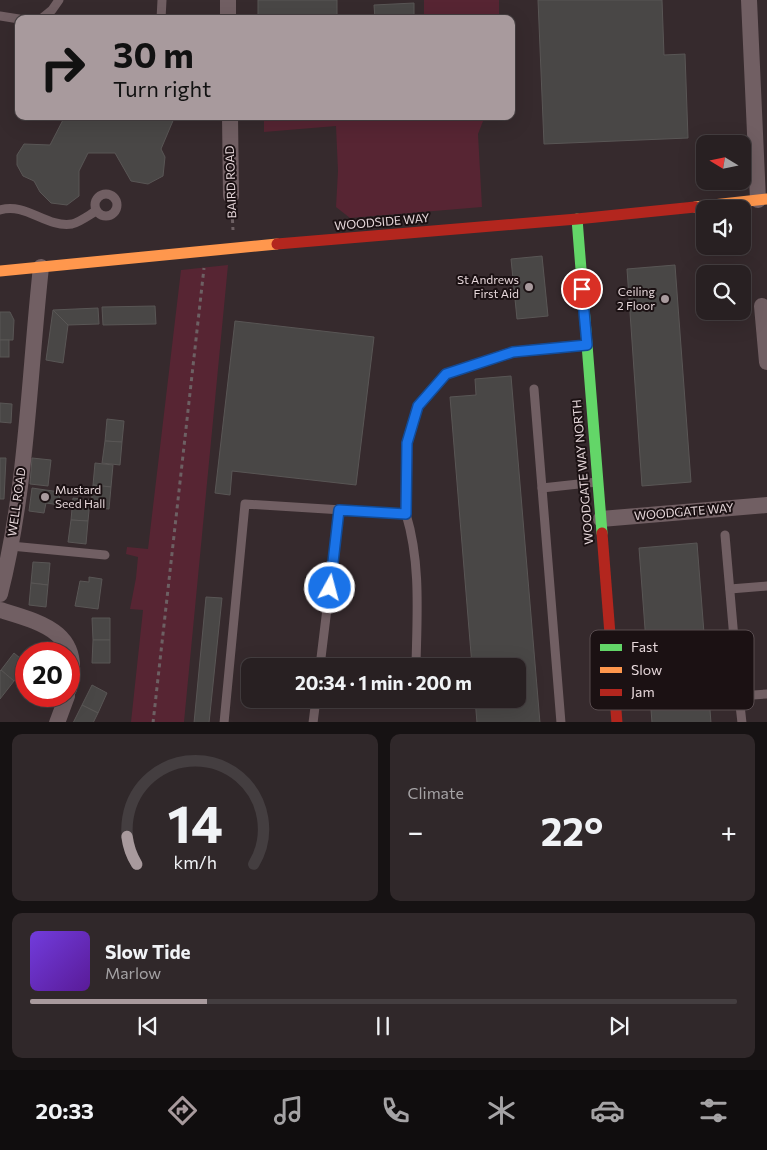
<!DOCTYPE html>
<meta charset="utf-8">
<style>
:root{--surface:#282022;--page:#30282a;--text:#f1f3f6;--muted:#a5a3a5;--line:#443e40;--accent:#a89a9d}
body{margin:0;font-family:Commissioner,sans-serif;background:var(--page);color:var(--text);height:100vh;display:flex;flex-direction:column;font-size:19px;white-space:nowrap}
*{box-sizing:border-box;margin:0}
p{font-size:16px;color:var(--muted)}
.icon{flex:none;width:28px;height:28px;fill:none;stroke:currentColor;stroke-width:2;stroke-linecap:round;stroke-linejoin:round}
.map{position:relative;height:722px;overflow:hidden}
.panel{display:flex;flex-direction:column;gap:12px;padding:12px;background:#161213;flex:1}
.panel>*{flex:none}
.top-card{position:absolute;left:15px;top:15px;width:500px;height:105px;border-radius:10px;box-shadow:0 5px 20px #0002,0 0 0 1px var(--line);background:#a89a9d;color:#111;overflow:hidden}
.needle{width:32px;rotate:280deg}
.buttons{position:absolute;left:696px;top:135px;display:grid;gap:10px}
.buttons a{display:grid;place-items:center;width:55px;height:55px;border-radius:10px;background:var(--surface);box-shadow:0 5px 20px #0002,0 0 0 1px var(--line);font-size:25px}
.speed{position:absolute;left:15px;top:642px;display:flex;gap:10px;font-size:25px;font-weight:700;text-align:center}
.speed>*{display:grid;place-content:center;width:65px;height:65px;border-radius:50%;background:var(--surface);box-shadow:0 5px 20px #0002,0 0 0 1px var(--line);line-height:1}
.speed .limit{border:8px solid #d22;background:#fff;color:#111}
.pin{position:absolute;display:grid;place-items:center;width:42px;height:42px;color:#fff;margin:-21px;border:2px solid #fff;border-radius:50%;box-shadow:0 1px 5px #0007}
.me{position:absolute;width:55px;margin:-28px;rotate:7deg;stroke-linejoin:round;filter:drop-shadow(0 0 4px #0008)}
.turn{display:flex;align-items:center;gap:18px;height:105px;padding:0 15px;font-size:22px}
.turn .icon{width:65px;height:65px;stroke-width:2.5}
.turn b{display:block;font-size:35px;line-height:42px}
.big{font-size:38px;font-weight:700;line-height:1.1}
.panel .card{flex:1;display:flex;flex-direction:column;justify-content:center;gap:8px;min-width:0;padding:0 18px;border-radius:10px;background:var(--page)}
.panel .dial{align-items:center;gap:0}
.dial svg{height:130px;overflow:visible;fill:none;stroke:var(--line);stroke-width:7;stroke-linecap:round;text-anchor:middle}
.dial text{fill:var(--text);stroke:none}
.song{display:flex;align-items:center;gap:15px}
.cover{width:60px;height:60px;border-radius:8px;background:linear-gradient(135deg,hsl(260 70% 55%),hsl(270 70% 35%))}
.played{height:5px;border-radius:2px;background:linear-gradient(90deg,var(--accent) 25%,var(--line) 25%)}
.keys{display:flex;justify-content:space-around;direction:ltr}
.heat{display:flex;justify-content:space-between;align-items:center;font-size:28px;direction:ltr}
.panel .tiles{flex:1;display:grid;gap:12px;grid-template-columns:1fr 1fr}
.card:last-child{grid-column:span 2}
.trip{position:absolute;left:241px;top:658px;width:285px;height:50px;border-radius:10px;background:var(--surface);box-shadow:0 5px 20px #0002,0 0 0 1px var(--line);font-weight:700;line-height:50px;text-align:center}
.tabs{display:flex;height:80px;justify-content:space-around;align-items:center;background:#100d0e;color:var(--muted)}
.tabs .icon{width:35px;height:35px}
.tabs .current{color:var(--accent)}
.tabs b{font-size:22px;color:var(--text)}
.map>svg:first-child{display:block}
.green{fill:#572533}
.building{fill:#494746;stroke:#595655}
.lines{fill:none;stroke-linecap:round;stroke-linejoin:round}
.path{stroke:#6d6063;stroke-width:3;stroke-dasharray:4 4;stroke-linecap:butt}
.lane{stroke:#715f63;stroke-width:9}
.street{stroke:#715f63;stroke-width:16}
.fast{stroke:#63d668;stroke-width:11}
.slow{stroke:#ff974d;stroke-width:11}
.jam{stroke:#b3261e;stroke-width:11}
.route-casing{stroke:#114b97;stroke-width:12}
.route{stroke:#1a73e8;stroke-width:9}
.poi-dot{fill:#a89a9d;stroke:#1b1113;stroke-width:2}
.labels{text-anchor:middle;stroke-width:4;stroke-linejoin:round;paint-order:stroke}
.street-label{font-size:12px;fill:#e6d7da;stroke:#1b1113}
.poi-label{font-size:12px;fill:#e6d7da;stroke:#1b1113;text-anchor:end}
.key{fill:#1b1113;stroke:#584c4f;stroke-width:1}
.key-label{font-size:14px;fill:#e6d7da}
</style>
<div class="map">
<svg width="767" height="723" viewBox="0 0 767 723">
<rect width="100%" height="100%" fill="#362a2d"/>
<g class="green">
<rect x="424" y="0" width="75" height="19"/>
<polygon points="264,116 485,116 478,134 482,207 350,218 336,207 338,171 336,126 264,132"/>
<polygon points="228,265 184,722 131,722 143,610 130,609 136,578 138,557 126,554 127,547 148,549 181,270"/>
</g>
<g class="building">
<rect x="258" y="0" width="79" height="19"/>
<polygon points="538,0 662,0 664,55 685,54 688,138 544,144"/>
<polygon points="414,3 414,19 375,19 374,5"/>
<polygon points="65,116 108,116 110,119 121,119 129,116 175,116 161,149 165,157 163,176 148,184 131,181 115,153 88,153 79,171 79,196 67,205 51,203 40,192 34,181 23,176 17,165 17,155 24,144 50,145"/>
<polygon points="542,256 548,316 517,319 511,259"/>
<polygon points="675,265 691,482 642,486 627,269"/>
<polygon points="155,306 156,324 103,325 102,307"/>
<polygon points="98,308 99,324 68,325 53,310"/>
<polygon points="53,310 68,325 63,363 46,360"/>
<polygon points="0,312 10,312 14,320 13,340 0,340"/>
<polygon points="235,321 374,337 356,485 232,471 230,495 215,493"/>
<rect x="0" y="340" width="9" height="17"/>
<polygon points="511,376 540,723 477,723 475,699 518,699 518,666 472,666 450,397 476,395 475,379"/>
<polygon points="0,403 12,404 11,423 0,422"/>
<polygon points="107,419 124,421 122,442 105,441"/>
<polygon points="105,441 122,442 120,465 102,463"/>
<polygon points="0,458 6,458 4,499 0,499"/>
<polygon points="32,458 51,460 48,486 30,484"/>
<polygon points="95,463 113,465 111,487 93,485"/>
<polygon points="93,485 111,487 109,509 91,507"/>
<polygon points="32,488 60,492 59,505 46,503 44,513 29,511"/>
<polygon points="73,498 90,500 88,521 71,520"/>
<polygon points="71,520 88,521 86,544 68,542"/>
<polygon points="697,543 711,723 652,723 639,548"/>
<polygon points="33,562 50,563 48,585 31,583"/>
<polygon points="89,577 102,579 98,609 75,606 80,581 89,582"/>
<polygon points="31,583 48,585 46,607 29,605"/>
<polygon points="206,597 222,598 209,723 194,723"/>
<polygon points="92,618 110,618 110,640 93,640"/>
<polygon points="93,640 110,640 110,663 92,663"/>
<polygon points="14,653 26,663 26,666 14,681 1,670"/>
<polygon points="1,670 14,681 0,699 0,671"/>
<polygon points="92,685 107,693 98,713 82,705"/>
<polygon points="82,705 98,713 93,723 73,723"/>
</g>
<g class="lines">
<g class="path">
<polyline points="232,211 233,230"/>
<polyline points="153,723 204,268"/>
</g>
<g class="lane">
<polyline points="0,16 19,19"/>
<polyline points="41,19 52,10 59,0"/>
<polyline points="161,19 162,0"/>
<circle cx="106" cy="205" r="11"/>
<path d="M0,210c26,-8 46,18 72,14 8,-2 17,-9 24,-13"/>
<polyline points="534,389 561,723"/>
<polyline points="542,488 597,482"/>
<polyline points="725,535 739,696 767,694"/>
<polyline points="11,546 105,555"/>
<polyline points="730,589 767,586"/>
<polyline points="320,666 339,510"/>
<polyline points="739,696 742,723"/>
<path d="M224,723l21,-219 161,10c15,49 11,101 10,152"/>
<polyline points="313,723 316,699"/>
</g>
<g class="street">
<polyline points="228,0 228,19"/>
<polyline points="749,0 758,200"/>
<polyline points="230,116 231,196"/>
<polyline points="762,306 767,362"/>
<polyline points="601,519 767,505"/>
<path d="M0,594c27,-106 29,-218 41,-327"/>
<path d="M0,610c43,13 84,23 69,79"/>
<polyline points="57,723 67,696"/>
</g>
<polyline class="fast" points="577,219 602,533"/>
<g class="slow">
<polyline points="695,207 767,199"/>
<polyline points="0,271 277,244"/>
</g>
<g class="jam">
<polyline points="277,244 577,219 695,207"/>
<polyline points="406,514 407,443 418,406 446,374 513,352 587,345"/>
<polyline points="602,533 617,723"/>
</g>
</g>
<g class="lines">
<defs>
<polyline id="route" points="330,588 339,510 406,514 407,443 418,406 446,374 513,352 587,345 582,289"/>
</defs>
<use href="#route" class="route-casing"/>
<use href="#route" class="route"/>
</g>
<g class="poi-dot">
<circle cx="529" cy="287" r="5"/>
<circle cx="665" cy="299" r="5"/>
<circle cx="45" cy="497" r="5"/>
</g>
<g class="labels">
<g class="street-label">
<text transform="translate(231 182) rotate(-92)" y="4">BAIRD ROAD</text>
<text transform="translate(382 222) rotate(-5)" y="4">WOODSIDE WAY</text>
<text transform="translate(583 472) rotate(-95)" y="4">WOODGATE WAY NORTH</text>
<text transform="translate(17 502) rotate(-82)" y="4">WELL ROAD</text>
<text transform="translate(684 512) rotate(-5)" y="4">WOODGATE WAY</text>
</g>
<g class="poi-label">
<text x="519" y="284">St Andrews<tspan x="519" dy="14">First Aid</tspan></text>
<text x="655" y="296">Ceiling<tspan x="655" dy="14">2 Floor</tspan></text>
<text x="55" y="494" text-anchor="start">Mustard<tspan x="55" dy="14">Seed Hall</tspan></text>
</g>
</g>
<rect x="590" y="630" width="164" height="80" rx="8" class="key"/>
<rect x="600" y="644" width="22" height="7" fill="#63d668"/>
<rect x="600" y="667" width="22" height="6" fill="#ff974d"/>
<rect x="600" y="689" width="22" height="7" fill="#b3261e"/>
<g class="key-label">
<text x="631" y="652">Fast</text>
<text x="631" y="675">Slow</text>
<text x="631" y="697">Jam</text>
</g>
</svg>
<div class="buttons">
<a><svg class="needle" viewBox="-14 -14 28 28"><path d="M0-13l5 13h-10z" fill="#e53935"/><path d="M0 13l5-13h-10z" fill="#a5a3a5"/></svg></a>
<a><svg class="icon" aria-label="sound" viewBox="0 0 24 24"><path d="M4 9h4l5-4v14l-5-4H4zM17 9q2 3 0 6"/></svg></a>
<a><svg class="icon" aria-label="search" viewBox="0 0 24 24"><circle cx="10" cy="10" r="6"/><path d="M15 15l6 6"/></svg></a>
</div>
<div class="speed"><div class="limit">20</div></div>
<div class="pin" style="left:582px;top:289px;background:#d93025"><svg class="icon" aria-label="arrive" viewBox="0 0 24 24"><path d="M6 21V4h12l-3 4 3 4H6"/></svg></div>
<svg class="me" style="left:330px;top:588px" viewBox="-20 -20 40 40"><circle r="17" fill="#1a73e8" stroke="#fff" stroke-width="3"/><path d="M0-11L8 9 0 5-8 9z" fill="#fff"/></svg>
<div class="trip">20:34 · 1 min · 200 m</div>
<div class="top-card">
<div class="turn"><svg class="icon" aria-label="right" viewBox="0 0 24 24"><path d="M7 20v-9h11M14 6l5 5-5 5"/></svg><div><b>30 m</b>Turn right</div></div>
</div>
</div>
<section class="panel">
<div class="tiles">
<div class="card dial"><svg viewBox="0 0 100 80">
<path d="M14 69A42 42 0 1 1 86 69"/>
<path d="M14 69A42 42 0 0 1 8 52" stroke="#a89a9d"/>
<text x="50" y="56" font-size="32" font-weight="700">14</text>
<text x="50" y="72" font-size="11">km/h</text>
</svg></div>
<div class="card"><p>Climate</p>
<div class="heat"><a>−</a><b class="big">22°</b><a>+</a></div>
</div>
<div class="card">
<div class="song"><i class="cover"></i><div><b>Slow Tide</b><p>Marlow</p></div></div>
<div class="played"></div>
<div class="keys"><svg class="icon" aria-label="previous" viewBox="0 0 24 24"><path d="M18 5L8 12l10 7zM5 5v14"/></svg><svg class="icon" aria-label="pause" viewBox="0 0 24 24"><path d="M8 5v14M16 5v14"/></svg><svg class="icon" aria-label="next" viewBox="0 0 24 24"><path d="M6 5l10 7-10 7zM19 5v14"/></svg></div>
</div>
</div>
</section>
<nav class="tabs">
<b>20:33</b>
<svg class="icon current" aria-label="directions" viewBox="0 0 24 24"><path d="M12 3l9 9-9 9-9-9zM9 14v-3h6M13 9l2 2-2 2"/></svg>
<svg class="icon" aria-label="music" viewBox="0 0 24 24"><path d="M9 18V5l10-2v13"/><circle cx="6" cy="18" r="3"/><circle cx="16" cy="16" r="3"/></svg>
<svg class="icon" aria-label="phone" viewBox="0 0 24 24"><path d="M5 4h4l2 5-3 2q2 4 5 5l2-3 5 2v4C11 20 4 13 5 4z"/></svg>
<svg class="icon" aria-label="climate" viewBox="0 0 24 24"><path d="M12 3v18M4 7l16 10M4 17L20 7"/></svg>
<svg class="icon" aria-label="car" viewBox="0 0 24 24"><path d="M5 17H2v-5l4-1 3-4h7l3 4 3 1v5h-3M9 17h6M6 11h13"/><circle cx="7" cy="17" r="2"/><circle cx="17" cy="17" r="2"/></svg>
<svg class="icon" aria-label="filters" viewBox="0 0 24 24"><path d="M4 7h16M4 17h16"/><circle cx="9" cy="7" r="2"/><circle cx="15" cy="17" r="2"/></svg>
</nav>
